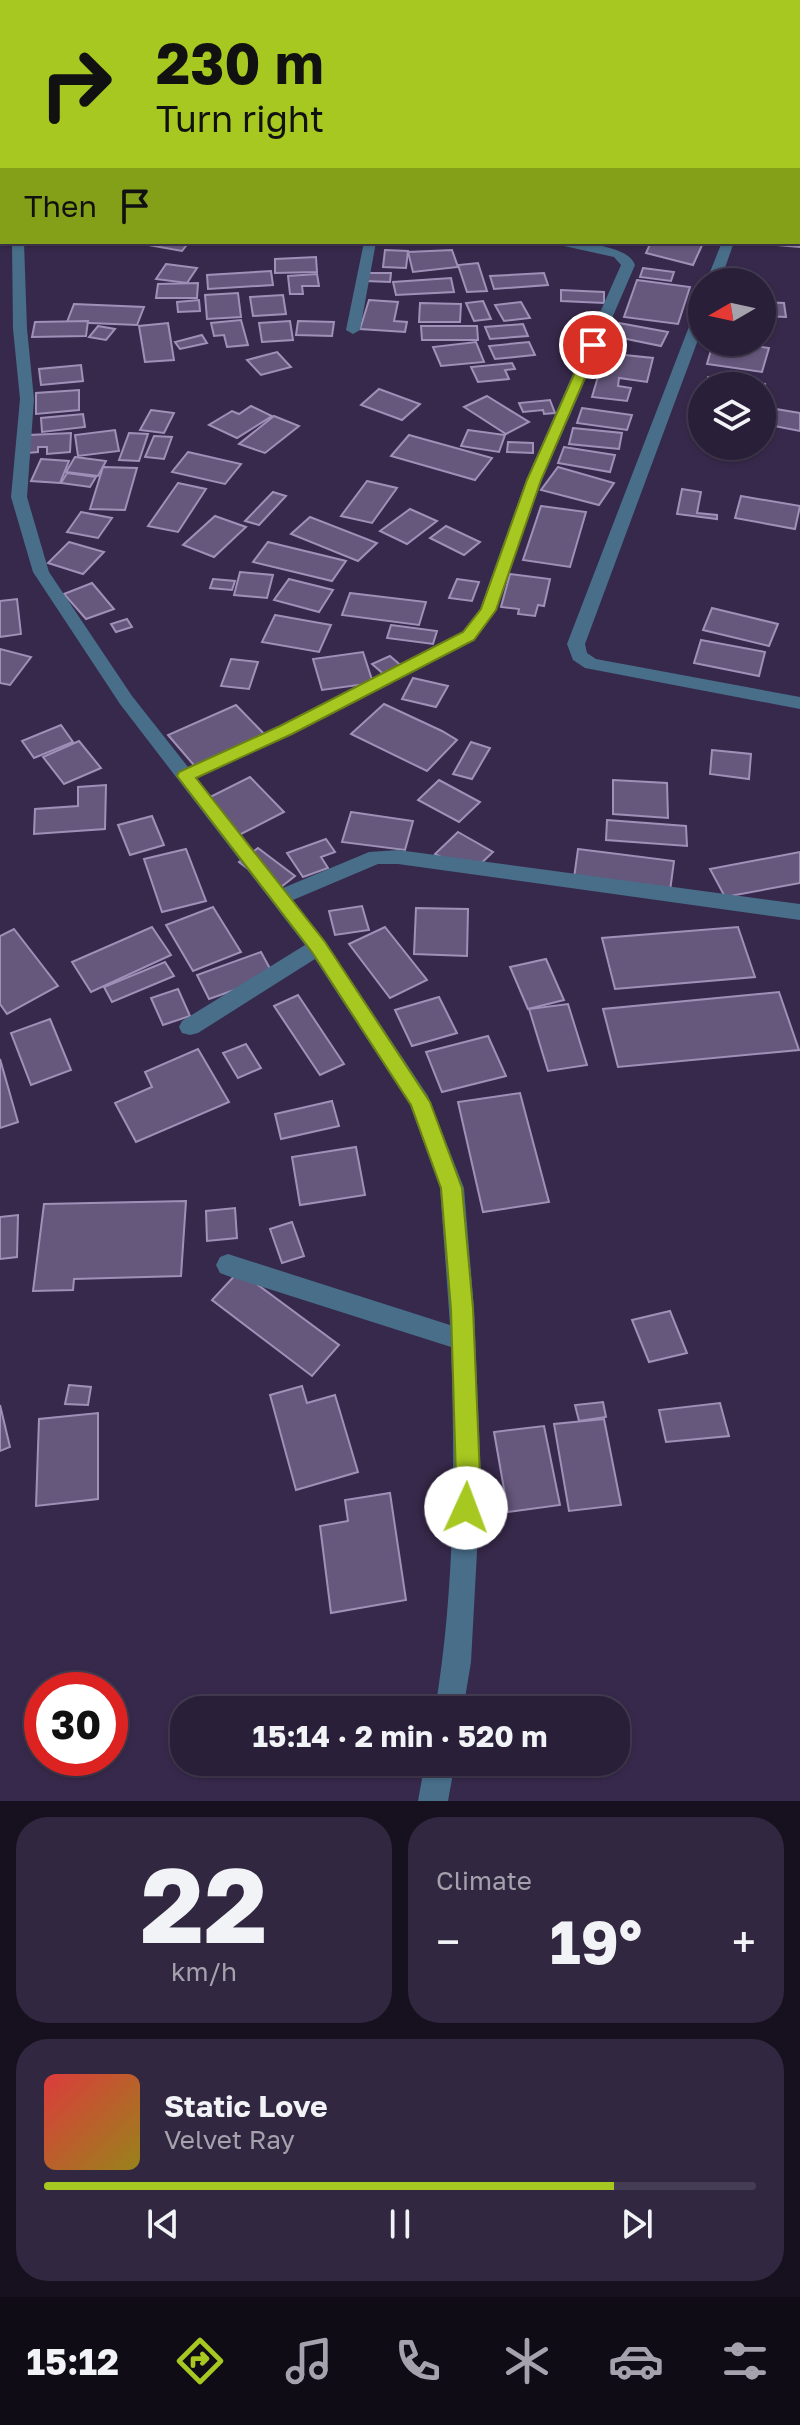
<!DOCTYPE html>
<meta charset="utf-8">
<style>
:root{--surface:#291f38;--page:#312740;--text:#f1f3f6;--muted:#a5a2ae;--line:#453d53;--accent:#a6c820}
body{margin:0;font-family:"Golos Text",sans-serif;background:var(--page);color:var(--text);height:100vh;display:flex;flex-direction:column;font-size:30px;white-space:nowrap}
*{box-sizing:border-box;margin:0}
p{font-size:26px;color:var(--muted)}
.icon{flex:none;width:44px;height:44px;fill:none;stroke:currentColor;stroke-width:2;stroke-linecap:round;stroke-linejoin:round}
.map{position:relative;height:1801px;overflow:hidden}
.side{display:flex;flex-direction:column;gap:16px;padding:16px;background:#17111f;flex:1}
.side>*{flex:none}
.guide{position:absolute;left:0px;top:0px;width:800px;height:244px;box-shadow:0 2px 6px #0004,0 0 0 2px var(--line);background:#a6c820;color:#111;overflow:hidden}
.needle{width:52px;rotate:261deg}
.fabs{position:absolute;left:688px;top:268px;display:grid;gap:16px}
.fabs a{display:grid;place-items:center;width:88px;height:88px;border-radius:50%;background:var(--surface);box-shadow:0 2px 6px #0004,0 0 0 2px var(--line);font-size:40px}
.speed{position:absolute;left:24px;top:1672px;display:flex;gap:16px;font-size:40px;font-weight:700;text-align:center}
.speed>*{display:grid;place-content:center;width:104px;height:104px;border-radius:50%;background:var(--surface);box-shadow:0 2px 6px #0004,0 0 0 2px var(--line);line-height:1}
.speed .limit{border:12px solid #d22;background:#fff;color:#111}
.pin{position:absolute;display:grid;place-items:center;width:68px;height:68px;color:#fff;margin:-34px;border:4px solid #fff;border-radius:50%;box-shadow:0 2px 8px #0007}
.me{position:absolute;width:88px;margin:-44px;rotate:2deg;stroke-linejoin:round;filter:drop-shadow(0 0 6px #0008)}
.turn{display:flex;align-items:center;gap:28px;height:168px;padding:0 24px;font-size:36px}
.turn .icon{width:104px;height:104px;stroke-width:2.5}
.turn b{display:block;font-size:56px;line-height:68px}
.then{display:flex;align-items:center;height:76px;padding:0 24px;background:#0003;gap:16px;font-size:30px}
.big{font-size:60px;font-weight:700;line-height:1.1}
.side .tile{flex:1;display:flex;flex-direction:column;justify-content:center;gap:12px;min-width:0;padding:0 28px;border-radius:32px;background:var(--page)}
.side .dial{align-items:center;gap:0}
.dial b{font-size:104px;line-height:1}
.song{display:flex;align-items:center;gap:24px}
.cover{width:96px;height:96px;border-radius:12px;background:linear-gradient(135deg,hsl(0 70% 55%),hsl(50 70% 35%))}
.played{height:8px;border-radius:4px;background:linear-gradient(90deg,var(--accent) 80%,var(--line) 80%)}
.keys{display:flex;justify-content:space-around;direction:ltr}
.heat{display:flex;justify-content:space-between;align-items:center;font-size:44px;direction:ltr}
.side .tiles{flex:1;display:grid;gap:16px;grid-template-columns:1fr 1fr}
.tile:last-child{grid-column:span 2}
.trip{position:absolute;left:170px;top:1696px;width:460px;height:80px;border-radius:32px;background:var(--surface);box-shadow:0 2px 6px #0004,0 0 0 2px var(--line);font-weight:700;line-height:80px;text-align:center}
.menu{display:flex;height:128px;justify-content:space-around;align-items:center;background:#100c16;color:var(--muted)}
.menu .icon{width:56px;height:56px}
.menu .current{color:var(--accent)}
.menu b{font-size:36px;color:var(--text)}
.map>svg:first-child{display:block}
.building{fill:#66587d;stroke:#9f90b8;stroke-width:2}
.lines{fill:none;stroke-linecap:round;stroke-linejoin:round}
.minor{fill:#486e8a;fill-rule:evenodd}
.route{fill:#a6c820;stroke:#6c8215;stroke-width:2}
</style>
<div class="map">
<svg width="800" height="1801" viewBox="0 0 800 1801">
<rect width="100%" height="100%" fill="#37294b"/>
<g class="building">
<polygon points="798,231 800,247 753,243 798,242"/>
<polygon points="152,242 189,242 182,251 149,245"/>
<polygon points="651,242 700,242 703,243 693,265 646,253"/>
<polygon points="385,250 408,251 406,268 383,267"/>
<polygon points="452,250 458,267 413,272 408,252"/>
<polygon points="316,257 317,272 275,273 275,259"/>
<polygon points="478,263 487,291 467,292 458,265"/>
<polygon points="166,264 197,268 187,283 156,279"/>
<polygon points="643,268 674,272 671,281 640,277"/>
<polygon points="271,271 273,285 208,289 207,275"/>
<polygon points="368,273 391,273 390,282 366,281"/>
<polygon points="544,273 548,285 494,289 490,276"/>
<polygon points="317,274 319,286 302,286 303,294 290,294 288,276"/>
<polygon points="451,278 454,292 396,295 393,282"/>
<polygon points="637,280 690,287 678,324 624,317"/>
<polygon points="198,283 197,298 156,298 158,284"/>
<polygon points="561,290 604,292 604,303 561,301"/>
<polygon points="238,293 241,317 207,319 205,295"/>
<polygon points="283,295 286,314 253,316 250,297"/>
<polygon points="199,300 200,311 178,312 177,302"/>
<polygon points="369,300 398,302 394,321 407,322 405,332 360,329"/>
<polygon points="483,301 491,319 474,321 466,303"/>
<polygon points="521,302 530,318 504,321 495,305"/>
<polygon points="762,302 784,303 786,317 762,316"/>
<polygon points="420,303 461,304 460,322 419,322"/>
<polygon points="74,304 144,307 137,325 67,322"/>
<polygon points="241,320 248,345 227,347 224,335 214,336 211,323"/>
<polygon points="88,321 86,336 32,337 35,322"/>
<polygon points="290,321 293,340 262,342 259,323"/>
<polygon points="298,321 334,322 332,336 296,335"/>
<polygon points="168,323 174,360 145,362 139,326"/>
<polygon points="619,323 668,332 661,346 612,336"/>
<polygon points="523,324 528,336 490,339 485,327"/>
<polygon points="98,326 115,329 106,340 89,337"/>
<polygon points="421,326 477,326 478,340 422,340"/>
<polygon points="202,335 207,343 180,349 175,342"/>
<polygon points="476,342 484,362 441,366 433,347"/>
<polygon points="529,342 535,355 495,359 489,346"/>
<polygon points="727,342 769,348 762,372 707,364 711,350 724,352"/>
<polygon points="277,352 291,367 261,375 247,360"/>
<polygon points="605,353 653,358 647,382 619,378 618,386 631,388 627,401 592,397"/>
<polygon points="512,363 515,369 505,370 509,379 478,382 471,367"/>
<polygon points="81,365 83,381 41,385 39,369"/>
<polygon points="708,377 765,384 762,400 762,386 706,386"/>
<polygon points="379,389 420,404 402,420 361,405"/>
<polygon points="79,390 79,410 36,414 36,393"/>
<polygon points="487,396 529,422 506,434 464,407"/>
<polygon points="550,400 555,413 544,414 543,410 523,412 519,403"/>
<polygon points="251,406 272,416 237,438 209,425 232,411 239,414"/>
<polygon points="582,408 632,415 627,430 577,423"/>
<polygon points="770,408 800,413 800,431 764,424"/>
<polygon points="151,410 174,413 164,433 140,430"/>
<polygon points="83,414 85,427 42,432 41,418"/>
<polygon points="274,416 299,426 265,453 239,444"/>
<polygon points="573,428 622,433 619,449 569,444"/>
<polygon points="115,430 119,451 78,456 75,435"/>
<polygon points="468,430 505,435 499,452 461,446"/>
<polygon points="71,433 70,452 47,454 47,447 38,447 38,452 28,453 29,435"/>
<polygon points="129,433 148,434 139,461 119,460"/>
<polygon points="409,435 492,458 475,480 391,456"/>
<polygon points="154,436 172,437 164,459 145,457"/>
<polygon points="508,442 533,443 533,453 507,452"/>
<polygon points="564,447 615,455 610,472 558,463"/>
<polygon points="188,452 241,464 225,484 172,472"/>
<polygon points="75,457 106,461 98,476 66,472"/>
<polygon points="41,459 69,461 60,483 31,481"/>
<polygon points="103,467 137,468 125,510 90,509"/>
<polygon points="558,467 614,483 599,505 541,490"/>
<polygon points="67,473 96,477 90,487 61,483"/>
<polygon points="367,481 397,488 372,523 341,516"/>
<polygon points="178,483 206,489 178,532 148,526"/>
<polygon points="682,489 701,492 697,513 717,515 717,519 677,514"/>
<polygon points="273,492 286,496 259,525 245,521"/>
<polygon points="741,496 800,506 795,529 735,518"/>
<polygon points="541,506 586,512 570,567 523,560"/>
<polygon points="410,509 437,521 407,544 380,531"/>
<polygon points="81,512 112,518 98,538 67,532"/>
<polygon points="215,516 246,527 214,557 183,545"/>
<polygon points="310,517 377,543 358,561 291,534"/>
<polygon points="446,526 480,542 464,555 430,538"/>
<polygon points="69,542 104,552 83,574 48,563"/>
<polygon points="268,542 346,561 332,581 253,562"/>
<polygon points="240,572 273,575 267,598 234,595"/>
<polygon points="510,574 550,579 544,606 538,605 535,616 518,614 519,609 501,607"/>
<polygon points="213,579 235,581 232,590 210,588"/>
<polygon points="289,579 333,590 319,612 274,600"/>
<polygon points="457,579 479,582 472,601 449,598"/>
<polygon points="92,583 114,609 86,619 64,594"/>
<polygon points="350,593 426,602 419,625 342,615"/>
<polygon points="17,599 21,634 0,637 0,601"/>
<polygon points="712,608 778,624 769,646 703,630"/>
<polygon points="275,615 331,625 319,652 262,642"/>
<polygon points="127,619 132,627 116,632 111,624"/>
<polygon points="391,625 437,631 433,644 387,638"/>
<polygon points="701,640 765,652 759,676 694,663"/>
<polygon points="0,649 31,657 10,685 0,683"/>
<polygon points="363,652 373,683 322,690 313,659"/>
<polygon points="390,656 405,669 387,677 372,664"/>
<polygon points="231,659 258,662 249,689 221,686"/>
<polygon points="413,678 448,686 436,707 402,699"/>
<polygon points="384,704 442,731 457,740 427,771 351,734"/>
<polygon points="236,705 269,739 199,771 168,735"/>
<polygon points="61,725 73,742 34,758 22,741"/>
<polygon points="79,741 101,768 64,784 43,757"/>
<polygon points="471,742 490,748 472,779 453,774"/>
<polygon points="712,750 751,754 749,779 710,774"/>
<polygon points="250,777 284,812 237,836 204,800"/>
<polygon points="439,780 480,802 459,822 418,800"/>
<polygon points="613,780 667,783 668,818 613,814"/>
<polygon points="106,785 105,829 34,834 35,809 78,806 78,787"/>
<polygon points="351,812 413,821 405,850 342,842"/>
<polygon points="152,816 164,845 130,855 118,825"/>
<polygon points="607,820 686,826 687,846 606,840"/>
<polygon points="458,832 493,852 471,873 435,854"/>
<polygon points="326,839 335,852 321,857 328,868 303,877 287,853"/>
<polygon points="258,848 295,876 276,891 239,862"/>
<polygon points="186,849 206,901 162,912 144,859"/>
<polygon points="578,849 674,861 670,891 574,878"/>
<polygon points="800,852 800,883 725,897 710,869"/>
<polygon points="362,906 369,930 335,935 329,911"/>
<polygon points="213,907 241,952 193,971 166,925"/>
<polygon points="416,908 468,909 467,956 414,954"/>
<polygon points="152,927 171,955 91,992 72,962"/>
<polygon points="385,927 427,980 390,998 349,944"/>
<polygon points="738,927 755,977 615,989 602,938"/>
<polygon points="14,929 58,986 7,1014 0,1004 0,936"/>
<polygon points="261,952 274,976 209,999 197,975"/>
<polygon points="546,959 564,1000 528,1009 510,967"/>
<polygon points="165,962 174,976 112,1002 104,987"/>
<polygon points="178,989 190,1016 163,1025 151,998"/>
<polygon points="779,992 799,1050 618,1067 603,1009"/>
<polygon points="298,995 344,1064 320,1075 274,1006"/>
<polygon points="439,997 457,1033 412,1046 395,1010"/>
<polygon points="568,1004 587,1065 548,1071 529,1009"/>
<polygon points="50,1019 71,1070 31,1085 11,1033"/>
<polygon points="488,1036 506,1076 442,1092 426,1052"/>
<polygon points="246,1044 261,1068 238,1078 223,1053"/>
<polygon points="198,1049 229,1102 136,1142 115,1103 152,1087 145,1072"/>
<polygon points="0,1059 18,1122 0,1128"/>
<polygon points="520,1093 549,1202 483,1212 458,1102"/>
<polygon points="332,1101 339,1126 281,1139 275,1114"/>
<polygon points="356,1147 365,1195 300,1205 292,1157"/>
<polygon points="186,1201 181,1276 74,1279 73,1290 33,1291 44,1204"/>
<polygon points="235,1208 237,1238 207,1241 206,1211"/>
<polygon points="18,1215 17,1257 0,1259 0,1217"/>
<polygon points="292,1222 304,1256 282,1263 270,1229"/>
<polygon points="239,1271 339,1345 312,1376 212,1300"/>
<polygon points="670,1311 687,1353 649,1362 632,1320"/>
<polygon points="69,1385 91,1387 88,1405 65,1404"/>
<polygon points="302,1386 307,1403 335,1395 358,1472 296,1490 270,1395"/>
<polygon points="603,1402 606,1417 579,1421 575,1405"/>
<polygon points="720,1403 729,1436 666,1442 659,1410"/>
<polygon points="0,1405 10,1447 0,1451"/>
<polygon points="98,1413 98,1499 36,1506 39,1419"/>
<polygon points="604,1419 621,1505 569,1511 554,1424"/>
<polygon points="544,1426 560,1505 508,1512 494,1432"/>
<polygon points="390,1493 406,1600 331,1613 320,1526 348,1521 345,1500"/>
</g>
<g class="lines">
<g class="minor">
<rect x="22" y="0" width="10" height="2"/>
<rect x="798" y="49" width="2" height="6"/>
<rect x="798" y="115" width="2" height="7"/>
<rect x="798" y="180" width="2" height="8"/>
<path d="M12,242h12l3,87 7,70 -7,98 22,75 83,124 56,71 92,-41 182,-94 18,-23 46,-129 95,-215 -7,-8 -68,-15c21,0 81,0 89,23l-93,215 -46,130 -22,30 -182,94 -95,44 86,110 86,-36 29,-2 402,54v16l-402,-56h-20l-85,36 32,41 103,155 36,92 10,121 7,169 -10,184 -8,48h-28c20,-120 20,-242 16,-363l-223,-71 -8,-3 -4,-8 4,-8 8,-3 222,71 -10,-137 -30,-83 -95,-146 -117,74 -8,2 -8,-2 -3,-6 3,-6 123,-76 -185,-241 -87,-132 -22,-75 9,-98 -7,-70z"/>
<polygon points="364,242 376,242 360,330 353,334 346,330"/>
<polygon points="722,242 734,242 720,282 706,282"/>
<polygon points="702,307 702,329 585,644 587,653 596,659 800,697 800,709 585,668 573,660 567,644 695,311"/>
<polygon points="425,1762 455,1762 448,1801 418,1801"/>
</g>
</g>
<polygon class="route" points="588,343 599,345 541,480 496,610 474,640 292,734 196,778 325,942 430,1102 462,1188 473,1309 480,1478 475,1517 466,1520 458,1517 454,1508 456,1478 451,1309 441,1188 411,1105 312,952 177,776 179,772 280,726 463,632 481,609 527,480"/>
</svg>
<div class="fabs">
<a><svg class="needle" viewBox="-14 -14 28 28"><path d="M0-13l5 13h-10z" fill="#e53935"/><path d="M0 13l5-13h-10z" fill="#a5a2ae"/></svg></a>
<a><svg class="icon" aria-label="layers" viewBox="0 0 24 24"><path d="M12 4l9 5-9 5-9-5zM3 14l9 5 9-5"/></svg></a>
</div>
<div class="speed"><div class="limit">30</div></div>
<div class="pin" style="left:593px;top:345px;background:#d93025"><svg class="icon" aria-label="arrive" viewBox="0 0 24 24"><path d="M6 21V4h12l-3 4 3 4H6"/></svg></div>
<svg class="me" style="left:466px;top:1508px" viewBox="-20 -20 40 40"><circle r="19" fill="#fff"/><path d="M0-13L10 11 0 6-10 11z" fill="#a6c820"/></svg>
<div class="trip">15:14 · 2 min · 520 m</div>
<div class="guide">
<div class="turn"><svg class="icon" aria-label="right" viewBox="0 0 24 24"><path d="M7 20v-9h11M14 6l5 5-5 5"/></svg><div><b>230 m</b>Turn right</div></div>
<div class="then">Then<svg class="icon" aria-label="arrive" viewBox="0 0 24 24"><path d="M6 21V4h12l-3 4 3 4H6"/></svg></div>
</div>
</div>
<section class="side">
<div class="tiles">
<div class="tile dial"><b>22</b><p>km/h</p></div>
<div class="tile"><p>Climate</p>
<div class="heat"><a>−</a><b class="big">19°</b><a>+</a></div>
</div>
<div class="tile">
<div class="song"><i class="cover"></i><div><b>Static Love</b><p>Velvet Ray</p></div></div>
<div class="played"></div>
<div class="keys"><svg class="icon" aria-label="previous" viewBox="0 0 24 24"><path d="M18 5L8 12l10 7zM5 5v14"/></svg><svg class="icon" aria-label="pause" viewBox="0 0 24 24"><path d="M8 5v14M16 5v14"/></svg><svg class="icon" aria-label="next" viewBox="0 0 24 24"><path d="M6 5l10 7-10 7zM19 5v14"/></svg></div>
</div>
</div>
</section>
<nav class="menu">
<b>15:12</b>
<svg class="icon current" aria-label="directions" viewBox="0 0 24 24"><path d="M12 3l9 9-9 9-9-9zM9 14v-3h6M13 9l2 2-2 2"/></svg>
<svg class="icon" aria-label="music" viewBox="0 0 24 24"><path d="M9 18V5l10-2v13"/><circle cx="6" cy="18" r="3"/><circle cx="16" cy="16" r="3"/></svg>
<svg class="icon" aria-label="phone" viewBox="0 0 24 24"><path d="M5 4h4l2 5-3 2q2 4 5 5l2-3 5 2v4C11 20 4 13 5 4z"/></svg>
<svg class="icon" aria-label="climate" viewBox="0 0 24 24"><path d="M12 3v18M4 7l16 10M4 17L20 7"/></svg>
<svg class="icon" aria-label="car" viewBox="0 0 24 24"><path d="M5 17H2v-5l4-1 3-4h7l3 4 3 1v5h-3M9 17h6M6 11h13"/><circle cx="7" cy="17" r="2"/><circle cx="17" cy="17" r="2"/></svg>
<svg class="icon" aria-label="filters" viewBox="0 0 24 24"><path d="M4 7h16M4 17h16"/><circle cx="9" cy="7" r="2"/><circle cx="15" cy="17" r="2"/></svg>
</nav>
